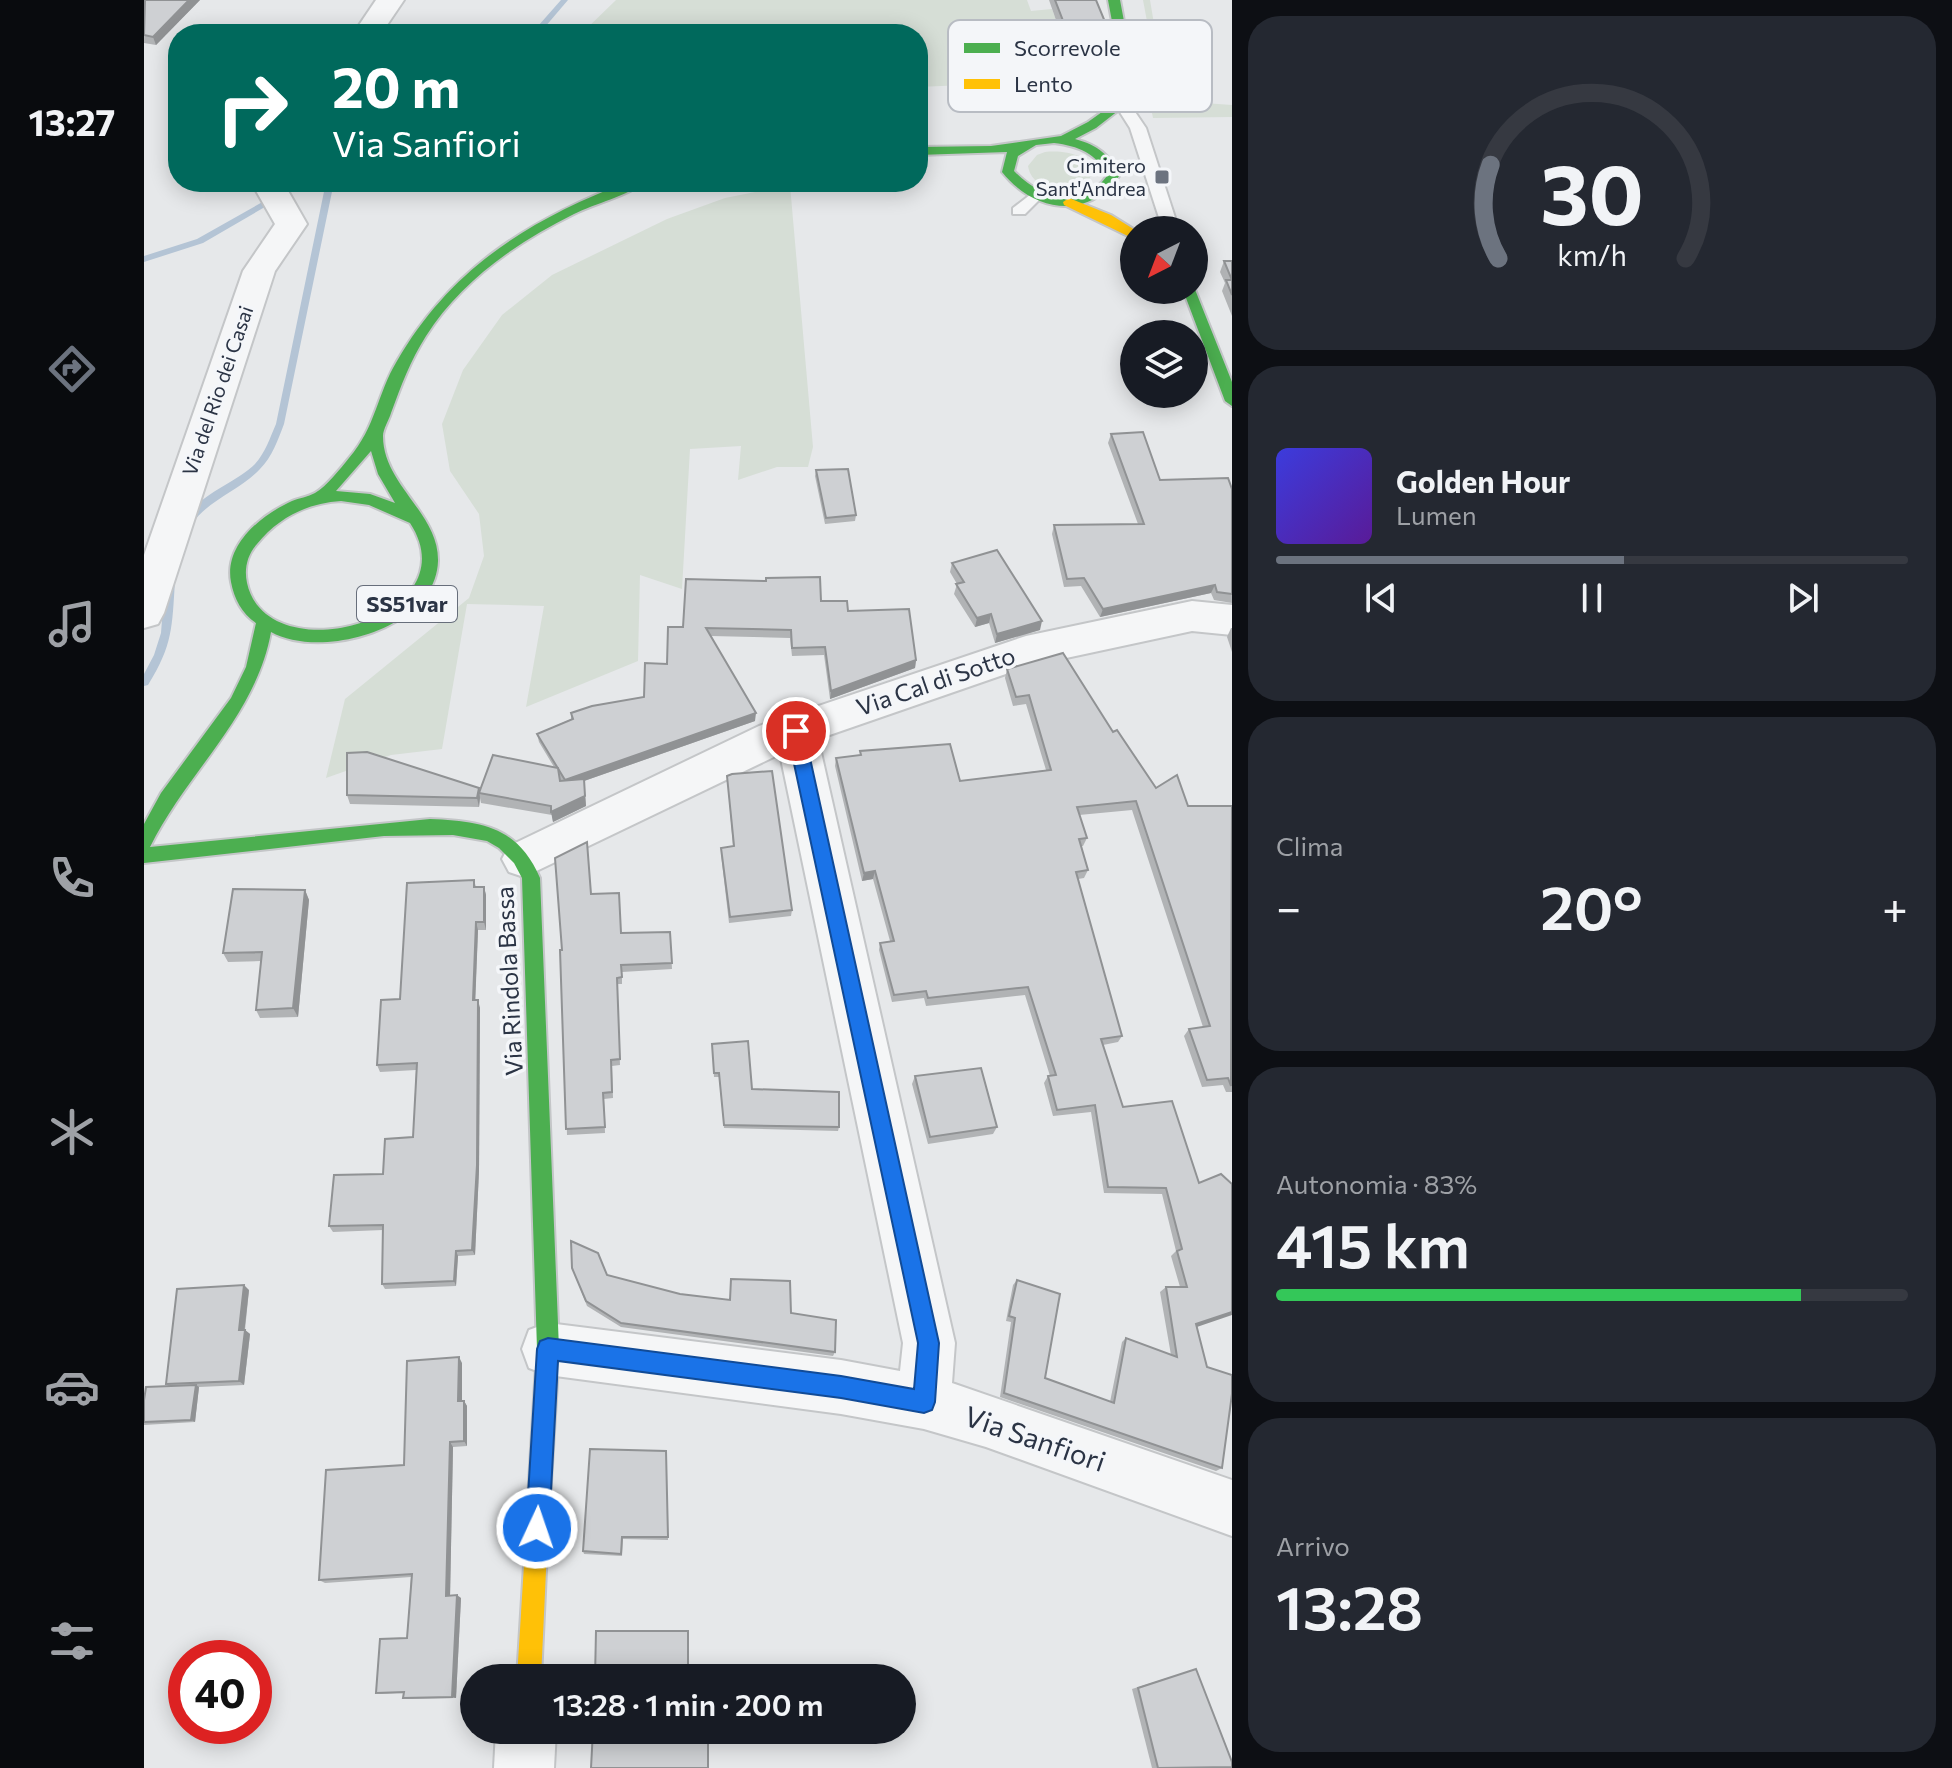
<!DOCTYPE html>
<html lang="it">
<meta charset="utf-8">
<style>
:root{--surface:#171b24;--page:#242831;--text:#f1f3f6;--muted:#9ea1a6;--line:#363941;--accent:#6c737f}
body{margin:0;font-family:Commissioner,sans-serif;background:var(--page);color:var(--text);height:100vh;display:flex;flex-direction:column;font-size:30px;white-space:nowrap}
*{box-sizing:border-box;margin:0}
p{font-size:26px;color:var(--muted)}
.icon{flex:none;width:44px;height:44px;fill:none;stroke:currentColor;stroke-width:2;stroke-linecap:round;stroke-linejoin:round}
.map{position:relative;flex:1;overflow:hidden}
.sheet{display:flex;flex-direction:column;gap:16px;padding:16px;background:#0d0f14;width:720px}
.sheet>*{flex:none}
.top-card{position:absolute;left:24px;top:24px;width:760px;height:168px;border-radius:32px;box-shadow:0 4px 20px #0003;background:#00695c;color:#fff;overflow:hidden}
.needle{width:52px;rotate:222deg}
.buttons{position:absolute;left:976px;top:216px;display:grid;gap:16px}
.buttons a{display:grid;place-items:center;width:88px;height:88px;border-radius:50%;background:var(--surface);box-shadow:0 4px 20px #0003;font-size:40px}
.speed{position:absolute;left:24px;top:1640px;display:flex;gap:16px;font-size:40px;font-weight:700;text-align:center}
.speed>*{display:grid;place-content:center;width:104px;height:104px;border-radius:50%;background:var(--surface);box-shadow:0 4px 20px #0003;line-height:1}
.speed .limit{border:12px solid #d22;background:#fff;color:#111}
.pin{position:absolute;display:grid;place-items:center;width:68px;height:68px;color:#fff;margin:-34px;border:4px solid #fff;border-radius:50%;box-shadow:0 2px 8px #0007}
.me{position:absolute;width:88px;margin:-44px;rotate:3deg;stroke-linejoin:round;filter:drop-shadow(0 0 6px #0008)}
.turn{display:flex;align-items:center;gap:28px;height:168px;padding:0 32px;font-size:36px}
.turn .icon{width:104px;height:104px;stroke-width:2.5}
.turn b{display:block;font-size:56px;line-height:68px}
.big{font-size:60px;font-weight:600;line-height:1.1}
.sheet .tile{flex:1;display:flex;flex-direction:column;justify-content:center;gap:12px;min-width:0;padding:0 28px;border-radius:32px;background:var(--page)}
.sheet .dial{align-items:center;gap:0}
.dial svg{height:208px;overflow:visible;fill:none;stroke:var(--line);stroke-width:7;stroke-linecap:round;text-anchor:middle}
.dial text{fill:var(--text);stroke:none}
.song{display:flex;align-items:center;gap:24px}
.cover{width:96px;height:96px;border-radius:12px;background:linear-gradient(135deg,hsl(240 70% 55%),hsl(270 70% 35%))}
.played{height:8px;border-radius:4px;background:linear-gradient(90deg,var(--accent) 55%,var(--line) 55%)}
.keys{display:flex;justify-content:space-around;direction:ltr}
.heat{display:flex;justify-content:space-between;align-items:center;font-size:44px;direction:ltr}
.charge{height:12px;border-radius:6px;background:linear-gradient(90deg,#34c759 83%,var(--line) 0)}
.trip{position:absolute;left:316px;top:1664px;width:456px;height:80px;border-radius:40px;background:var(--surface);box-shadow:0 4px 20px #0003;font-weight:600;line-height:80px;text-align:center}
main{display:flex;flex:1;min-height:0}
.menu{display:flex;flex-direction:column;width:144px;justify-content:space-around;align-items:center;background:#090b0e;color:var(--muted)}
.menu .icon{width:56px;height:56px}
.menu .selected{color:var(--accent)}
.menu b{font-size:36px;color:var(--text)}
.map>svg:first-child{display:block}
.green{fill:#d6ded6}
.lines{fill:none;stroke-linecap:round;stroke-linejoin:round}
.stream{fill:#b4c4d5;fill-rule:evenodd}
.lane-casing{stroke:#c4c6c8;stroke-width:4}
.street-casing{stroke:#c4c6c8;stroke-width:4}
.fast-casing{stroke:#c4c6c8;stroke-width:4}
.slow-casing{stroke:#c4c6c8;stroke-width:4}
.lane{fill:#f5f6f7;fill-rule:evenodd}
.street{fill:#f5f6f7;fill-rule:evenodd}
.fast{fill:#4caf50;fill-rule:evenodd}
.slow{fill:#ffc107;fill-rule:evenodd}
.wall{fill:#b1b3b5}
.shaded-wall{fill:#909294}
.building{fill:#ced0d3;stroke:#909294;stroke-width:2}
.route{fill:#1a73e8;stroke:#114b97;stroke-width:2}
.poi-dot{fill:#6c737f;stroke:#f4f6f9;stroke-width:3}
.labels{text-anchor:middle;stroke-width:7;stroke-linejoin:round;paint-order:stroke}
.far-poi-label{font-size:20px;fill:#2b3445;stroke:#f4f6f9;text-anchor:end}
.far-street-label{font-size:20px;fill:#2b3445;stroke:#f4f6f9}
.shield{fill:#f4f6f9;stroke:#676e7b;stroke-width:2}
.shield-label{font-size:22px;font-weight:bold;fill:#2b3445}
.street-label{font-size:24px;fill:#2b3445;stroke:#f4f6f9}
.near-street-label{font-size:28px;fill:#2b3445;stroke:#f4f6f9}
.key{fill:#f4f6f9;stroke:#b8bcc3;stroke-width:2}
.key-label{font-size:22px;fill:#2b3445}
</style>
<main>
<nav class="menu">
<b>13:27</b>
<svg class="icon selected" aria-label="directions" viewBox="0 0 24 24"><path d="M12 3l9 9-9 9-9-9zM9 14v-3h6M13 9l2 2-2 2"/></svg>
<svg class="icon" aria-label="music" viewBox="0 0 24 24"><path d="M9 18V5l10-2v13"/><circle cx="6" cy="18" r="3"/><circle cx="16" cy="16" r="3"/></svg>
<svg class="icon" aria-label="phone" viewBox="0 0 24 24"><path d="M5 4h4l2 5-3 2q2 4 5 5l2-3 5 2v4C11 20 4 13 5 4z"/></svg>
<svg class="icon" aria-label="climate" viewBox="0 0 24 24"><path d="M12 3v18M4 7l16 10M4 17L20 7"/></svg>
<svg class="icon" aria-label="car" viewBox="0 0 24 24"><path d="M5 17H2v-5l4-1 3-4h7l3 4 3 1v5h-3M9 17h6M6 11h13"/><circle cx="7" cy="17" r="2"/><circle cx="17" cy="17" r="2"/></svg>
<svg class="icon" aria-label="filters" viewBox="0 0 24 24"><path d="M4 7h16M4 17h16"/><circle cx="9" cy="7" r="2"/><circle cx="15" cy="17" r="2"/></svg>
</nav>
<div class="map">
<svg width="1088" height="1768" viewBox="0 0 1088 1768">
<rect width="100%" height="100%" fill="#e6e8ea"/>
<g class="green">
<polygon points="472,0 883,0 887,11 908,9 922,47 905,48 918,81 774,87 774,34 437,34"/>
<polygon points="999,0 1006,0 1023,102 1031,102 1049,111 1060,103 1088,105 1088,117 1009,118 1006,103 1018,101"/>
<path d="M901,152c18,-2 50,2 45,26 -16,17 -58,15 -62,-12l9,-11z"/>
<polygon points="646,185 669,447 664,467 633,467 594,480 597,446 546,449 538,589 496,575 494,661 382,707 400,606 323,604 298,749 247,755 182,778 201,699 325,598 340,556 335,514 306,471 298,424 319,370 358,315 408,275 523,219 581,198"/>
</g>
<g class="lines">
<g class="stream">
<polygon points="417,0 424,0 395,34 387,34"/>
<polygon points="154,182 164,182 59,243 0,262 0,256 53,239"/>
<path d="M182,182h8l-50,242c-6,16 -12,33 -24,45 -21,22 -51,30 -69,56h-6c2,-26 52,-42 70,-61 10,-11 15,-26 21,-40z"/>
<path d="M26,577l5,4c-3,46 -2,64 -27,104l-4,1v-12l10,-19 7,-22 4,-52z"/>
</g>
<defs>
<g id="lane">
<polygon points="935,53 953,59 963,91 983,100 1002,128 1035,230 1019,230 986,128 972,106 951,96 941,65 909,61 902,57 909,53"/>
<polygon points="891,191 899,196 881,214 869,214 869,208"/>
</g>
<g id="street">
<polygon points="232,0 260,0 237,34 209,34"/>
<polygon points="107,182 139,182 163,224 131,271 20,613 14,624 0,628 0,555 99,271 131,224"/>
<polygon points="1048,601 1088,605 1088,635 1048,631 885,666 674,739 811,1343 808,1383 1088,1480 1088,1536 842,1447 780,1429 697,1414 404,1375 385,1368 378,1349 385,1330 404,1323 697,1360 756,1371 759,1343 636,754 380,877 365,872 358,859 365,846 615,726 882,636"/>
<polygon points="352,1730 412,1730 410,1768 350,1768"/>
</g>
<g id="fast">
<path d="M964,0h12l12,64 -4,39 -32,25 -21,11c22,6 36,16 44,37 -31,45 -85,36 -117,-4l5,-20 -89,3v-8l73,-1 70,-10 27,-14 28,-20 4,-38zM910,143c24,3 43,10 53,33 -26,35 -66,23 -93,-5l4,-15 18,-11z"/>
<path d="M483,182h18c-16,13 -51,22 -71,32 -57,28 -114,68 -148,122 -16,25 -25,50 -35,77 -2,7 -8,16 -8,23 0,49 56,77 55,125 -2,68 -117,99 -167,71 -15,84 -84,140 -121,215l280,-28c52,2 88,8 110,59l19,471 -12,200 -3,8 -8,3 -8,-3 -3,-8 12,-200 -15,-471 -8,-15 -15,-15 -12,-7 -34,-6 -69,1 -240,27v-39l17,-31 70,-95 15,-31 10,-44c-14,-9 -22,-25 -25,-41 -7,-37 30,-67 61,-81 7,-3 16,-4 23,-8 12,-7 25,-24 34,-35 27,-31 28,-64 48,-97 54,-93 132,-141 230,-179zM227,451l7,23 17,29 -25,-9 -34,-3zM197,501l28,4 41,18c63,96 -143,152 -163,60 -3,-14 0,-28 10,-39 21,-26 50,-41 84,-43z"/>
<polygon points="1050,287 1088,382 1088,406 1081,401 1039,290 1050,290"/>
</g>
<g id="slow">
<polygon points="925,198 967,215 991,230 990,239 920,205 919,202"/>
<polygon points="392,1538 400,1541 403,1549 397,1678 373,1678 381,1549 384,1541"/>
</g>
</defs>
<use href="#lane" class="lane-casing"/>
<use href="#street" class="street-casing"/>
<use href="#fast" class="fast-casing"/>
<use href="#slow" class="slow-casing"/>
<use href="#lane" class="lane"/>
<use href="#street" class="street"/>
<use href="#fast" class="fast"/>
<use href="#slow" class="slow"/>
</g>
<g class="wall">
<polygon points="1,0 56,0 12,45 0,43"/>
<polygon points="905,0 952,0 964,29 961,41 920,43"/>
<polygon points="1080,261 1088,261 1088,316 1078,291 1081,283 1076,272"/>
<polygon points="967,434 1016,480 1088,489 1088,603 1070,600 1067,593 956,617 937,586 920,587 908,534 910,525 994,524 964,443"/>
<polygon points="672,470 712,515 711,521 681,524 671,476"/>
<polygon points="808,563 896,630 851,643 845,623 831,627 810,594 813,584 806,572"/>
<polygon points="677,601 704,611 772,660 771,668 686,699 680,655 648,656 646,638 567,636 611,721 440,781 442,806 409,822 408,815 337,803 336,798 335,807 206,804 203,795 336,792 410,767 395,742 393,734 427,719 427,713 500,697 523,664 539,627"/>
<polygon points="1087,628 1088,628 1088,652 1083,637"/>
<polygon points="863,669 969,732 1012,788 1044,806 1088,806 1088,1092 1082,1092 1079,1085 1058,1087 1040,1036 1045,1029 1059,1027 988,810 935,815 943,838 939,846 937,846 944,870 940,878 934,879 978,1036 974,1042 959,1045 979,1107 1028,1101 1053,1327 1078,1468 1072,1471 856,1397 867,1322 862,1321 869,1285 873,1280 901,1378 966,1402 978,1342 982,1338 1027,1355 1016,1292 1022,1287 1036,1287 1027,1256 1032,1251 1018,1194 960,1193 947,1112 909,1116 900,1083 904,1076 906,1076 881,995 782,1006 780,998 748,1002 735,950 736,943 746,941 729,879 718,881 691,766 692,758 716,755 716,751 816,781 902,770 882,704 869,706 861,678"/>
<polygon points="583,776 648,910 647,916 585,923 577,854 577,848 589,846"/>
<polygon points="330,880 332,887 340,887 342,895 342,930 334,930 331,1000 336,1008 335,1171 331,1255 314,1256 312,1286 241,1289 238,1284 239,1230 189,1232 185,1226 239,1174 269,1137 272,1070 236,1072 233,1065 256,999"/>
<polygon points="161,890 165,900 154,1017 116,1018 112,1010 117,961 84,962 79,953"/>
<polygon points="447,894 477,933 526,932 528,969 478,972 478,984 473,984 476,1065 468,1066 469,1098 460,1099 461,1133 423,1135 418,950"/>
<polygon points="568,1044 608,1089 695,1127 694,1131 580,1128 575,1077 570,1077"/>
<polygon points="771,1076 853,1127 849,1134 784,1144 768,1084"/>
<polygon points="428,1268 536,1294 647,1313 691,1352 689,1356 477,1327 443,1306"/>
<polygon points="105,1290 101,1330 106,1334 100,1385 55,1387 51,1422 0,1425 0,1422 25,1386 22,1384"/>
<polygon points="318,1363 318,1401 320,1401 323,1406 323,1446 309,1447 306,1596 317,1598 312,1698 264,1699 259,1698 260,1693 237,1694 232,1693 263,1638 267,1577 181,1583 175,1580 260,1465"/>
<polygon points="522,1451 524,1540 479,1539 478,1556 440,1554 439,1551"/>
<polygon points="1052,1669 1086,1768 1008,1768 988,1689"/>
</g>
<g class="shaded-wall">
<polygon points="45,0 56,0 12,45 9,37"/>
<polygon points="1071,585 1067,593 956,617 959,609"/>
<polygon points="847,614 845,623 831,627 833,618"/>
<polygon points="898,621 896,630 851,643 853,634"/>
<polygon points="772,660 771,668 686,699 687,691"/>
<polygon points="612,713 611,721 440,781 442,806 409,822 407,812 421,780"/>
<polygon points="335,788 336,798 335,807 333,798"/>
<polygon points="731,871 729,879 718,881 720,873"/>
<polygon points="340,887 342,895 342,930 340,922"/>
<polygon points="161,890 165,900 154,1017 149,1008"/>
<polygon points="332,922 334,930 331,1008 329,1000"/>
<polygon points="334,1000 336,1008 335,1171 331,1255 328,1250"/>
<polygon points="312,1251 314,1256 312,1286 310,1281"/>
<polygon points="100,1285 105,1290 100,1334 95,1330"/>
<polygon points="1088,1312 1088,1315 1047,1329 1052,1324"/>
<polygon points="101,1330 106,1334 100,1385 95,1381"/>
<polygon points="315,1357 318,1363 318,1407 314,1401"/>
<polygon points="52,1385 55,1387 51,1422 47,1420"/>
<polygon points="320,1401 323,1406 323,1446 320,1441"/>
<polygon points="306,1442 309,1447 306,1598 302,1596"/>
<polygon points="313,1595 317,1598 312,1698 308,1697"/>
</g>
<g class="building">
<polygon points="1,0 45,0 9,37 0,35"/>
<polygon points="911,0 952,0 964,29 923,31"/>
<polygon points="1080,261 1088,261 1088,280"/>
<polygon points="1082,280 1088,280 1088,295"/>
<polygon points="999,432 1016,480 1084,478 1088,489 1088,594 1073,592 1071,585 959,609 940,578 923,579 910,525 1000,524 967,434"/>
<polygon points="704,469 712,515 682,518 672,470"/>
<polygon points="853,550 898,621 853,634 847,614 833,618 812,584 820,582 808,563"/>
<polygon points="676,577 677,601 703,601 704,611 765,609 772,660 687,691 681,647 648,648 647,630 562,628 612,713 421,780 393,734 429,719 427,713 448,706 500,697 501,663 523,664 524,627 539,627 542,579 622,581 622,578"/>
<polygon points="919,653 969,732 973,730 1012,788 1033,775 1044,806 1088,806 1087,1086 1084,1078 1063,1080 1045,1029 1066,1026 992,801 933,807 943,838 935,839 944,870 932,872 978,1036 957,1039 979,1107 1028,1101 1055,1183 1077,1174 1088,1184 1088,1312 1052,1324 1063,1367 1088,1375 1088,1394 1078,1468 860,1393 871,1318 865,1316 873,1280 916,1294 901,1378 970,1403 982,1338 1033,1357 1022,1287 1043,1287 1033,1251 1038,1249 1022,1188 964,1187 951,1105 913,1110 904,1076 912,1075 884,987 784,998 782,991 750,995 736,943 750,941 731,871 720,873 692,758 717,755 716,751 806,744 816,781 907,770 885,695 872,697 863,669"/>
<polygon points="223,752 335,788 333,798 203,795 203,753"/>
<polygon points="349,755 414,768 416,781 440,779 441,796 407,812 407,806 335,793"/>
<polygon points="628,771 648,910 586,917 577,848 590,846 583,776 588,774"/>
<polygon points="443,842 447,894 475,893 477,933 526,932 528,963 477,965 478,977 473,978 476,1059 467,1060 468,1092 459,1093 461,1127 422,1129 416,950 418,950 411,858"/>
<polygon points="330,880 330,887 340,887 340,922 332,922 329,1000 334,1000 333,1165 328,1250 312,1251 310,1281 238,1284 239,1225 185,1226 190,1175 239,1174 241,1139 269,1137 273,1063 233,1065 237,1000 256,999 263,883"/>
<polygon points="89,889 161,890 149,1008 112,1010 118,952 79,953"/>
<polygon points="604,1041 608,1089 695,1092 695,1127 580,1125 575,1073 570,1073 568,1044"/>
<polygon points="837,1068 853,1127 786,1137 771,1076"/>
<polygon points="427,1241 454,1253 463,1275 536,1294 586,1300 587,1279 646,1281 647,1313 692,1320 691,1352 477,1323 442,1301 428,1268"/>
<polygon points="100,1285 95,1330 101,1330 95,1381 22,1384 33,1289"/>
<polygon points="315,1357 314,1401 320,1401 320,1441 306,1442 302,1596 313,1595 308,1697 259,1698 260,1692 232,1693 236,1639 263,1638 268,1574 175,1580 182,1470 260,1465 263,1361"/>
<polygon points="52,1385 47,1420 0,1422 0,1400 2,1387"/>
<polygon points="446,1449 522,1451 524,1537 478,1537 477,1554 439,1551"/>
<polygon points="452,1631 544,1631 544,1678 451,1678"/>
<polygon points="1052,1669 1088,1762 1088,1767 1014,1768 994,1688"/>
<polygon points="449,1730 564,1731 564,1768 447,1768"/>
</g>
<polygon class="route" points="652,724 660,731 795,1343 791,1402 788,1410 780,1413 697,1398 414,1361 405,1528 402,1536 393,1540 385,1536 382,1528 393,1349 396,1341 404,1338 697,1376 770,1389 774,1343 643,731"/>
<rect class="poi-dot" x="1010" y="169" width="16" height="16" rx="4"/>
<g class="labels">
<g class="far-poi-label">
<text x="1002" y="173">Cimitero<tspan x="1002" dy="23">Sant'Andrea</tspan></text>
</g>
<g class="far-street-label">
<text transform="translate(74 391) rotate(-71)" y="7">Via del Rio dei Casai</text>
</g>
<rect class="shield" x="213" y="586" width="100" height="36" rx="6"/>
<g class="shield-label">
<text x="263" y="612">SS51var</text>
</g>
<g class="street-label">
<text transform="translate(792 682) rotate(-19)" y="8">Via Cal di Sotto</text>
<text transform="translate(366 981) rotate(-93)" y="8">Via Rindola Bassa</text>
</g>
<g class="near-street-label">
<text transform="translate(891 1439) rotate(19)" y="10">Via Sanfiori</text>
</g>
</g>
<rect x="804" y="20" width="264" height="92" rx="12" class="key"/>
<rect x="820" y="43" width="36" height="10" fill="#4caf50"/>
<rect x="820" y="79" width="36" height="10" fill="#ffc107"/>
<g class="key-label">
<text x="870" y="56">Scorrevole</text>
<text x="870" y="92">Lento</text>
</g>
</svg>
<div class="buttons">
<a><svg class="needle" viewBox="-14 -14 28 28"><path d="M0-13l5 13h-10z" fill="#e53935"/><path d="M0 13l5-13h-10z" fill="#9ea1a6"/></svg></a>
<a><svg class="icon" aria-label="layers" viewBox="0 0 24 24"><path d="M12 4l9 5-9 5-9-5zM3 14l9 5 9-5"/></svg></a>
</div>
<div class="speed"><div class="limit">40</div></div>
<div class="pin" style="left:652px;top:731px;background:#d93025"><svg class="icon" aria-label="arrive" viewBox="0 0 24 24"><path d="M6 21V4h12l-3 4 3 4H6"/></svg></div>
<svg class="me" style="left:393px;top:1528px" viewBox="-20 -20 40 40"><circle r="17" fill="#1a73e8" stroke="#fff" stroke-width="3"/><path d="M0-11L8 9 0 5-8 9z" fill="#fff"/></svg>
<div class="trip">13:28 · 1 min · 200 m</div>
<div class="top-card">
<div class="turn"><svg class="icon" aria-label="right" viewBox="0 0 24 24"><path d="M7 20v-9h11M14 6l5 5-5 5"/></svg><div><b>20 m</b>Via Sanfiori</div></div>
</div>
</div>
<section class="sheet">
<div class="tile dial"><svg viewBox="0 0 100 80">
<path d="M14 69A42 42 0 1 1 86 69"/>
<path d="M14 69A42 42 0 0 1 11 33" stroke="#6c737f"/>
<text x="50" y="56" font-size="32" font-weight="700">30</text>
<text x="50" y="72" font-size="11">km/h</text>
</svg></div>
<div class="tile">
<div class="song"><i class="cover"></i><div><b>Golden Hour</b><p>Lumen</p></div></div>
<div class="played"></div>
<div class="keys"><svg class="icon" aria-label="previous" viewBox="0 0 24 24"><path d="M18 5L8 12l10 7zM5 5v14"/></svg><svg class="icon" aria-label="pause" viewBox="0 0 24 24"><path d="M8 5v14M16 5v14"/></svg><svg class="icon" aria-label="next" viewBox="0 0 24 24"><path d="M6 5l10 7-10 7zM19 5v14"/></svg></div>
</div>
<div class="tile"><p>Clima</p>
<div class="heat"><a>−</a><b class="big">20°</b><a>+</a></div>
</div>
<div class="tile"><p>Autonomia · 83%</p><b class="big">415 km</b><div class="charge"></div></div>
<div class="tile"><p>Arrivo</p><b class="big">13:28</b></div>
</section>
</main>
